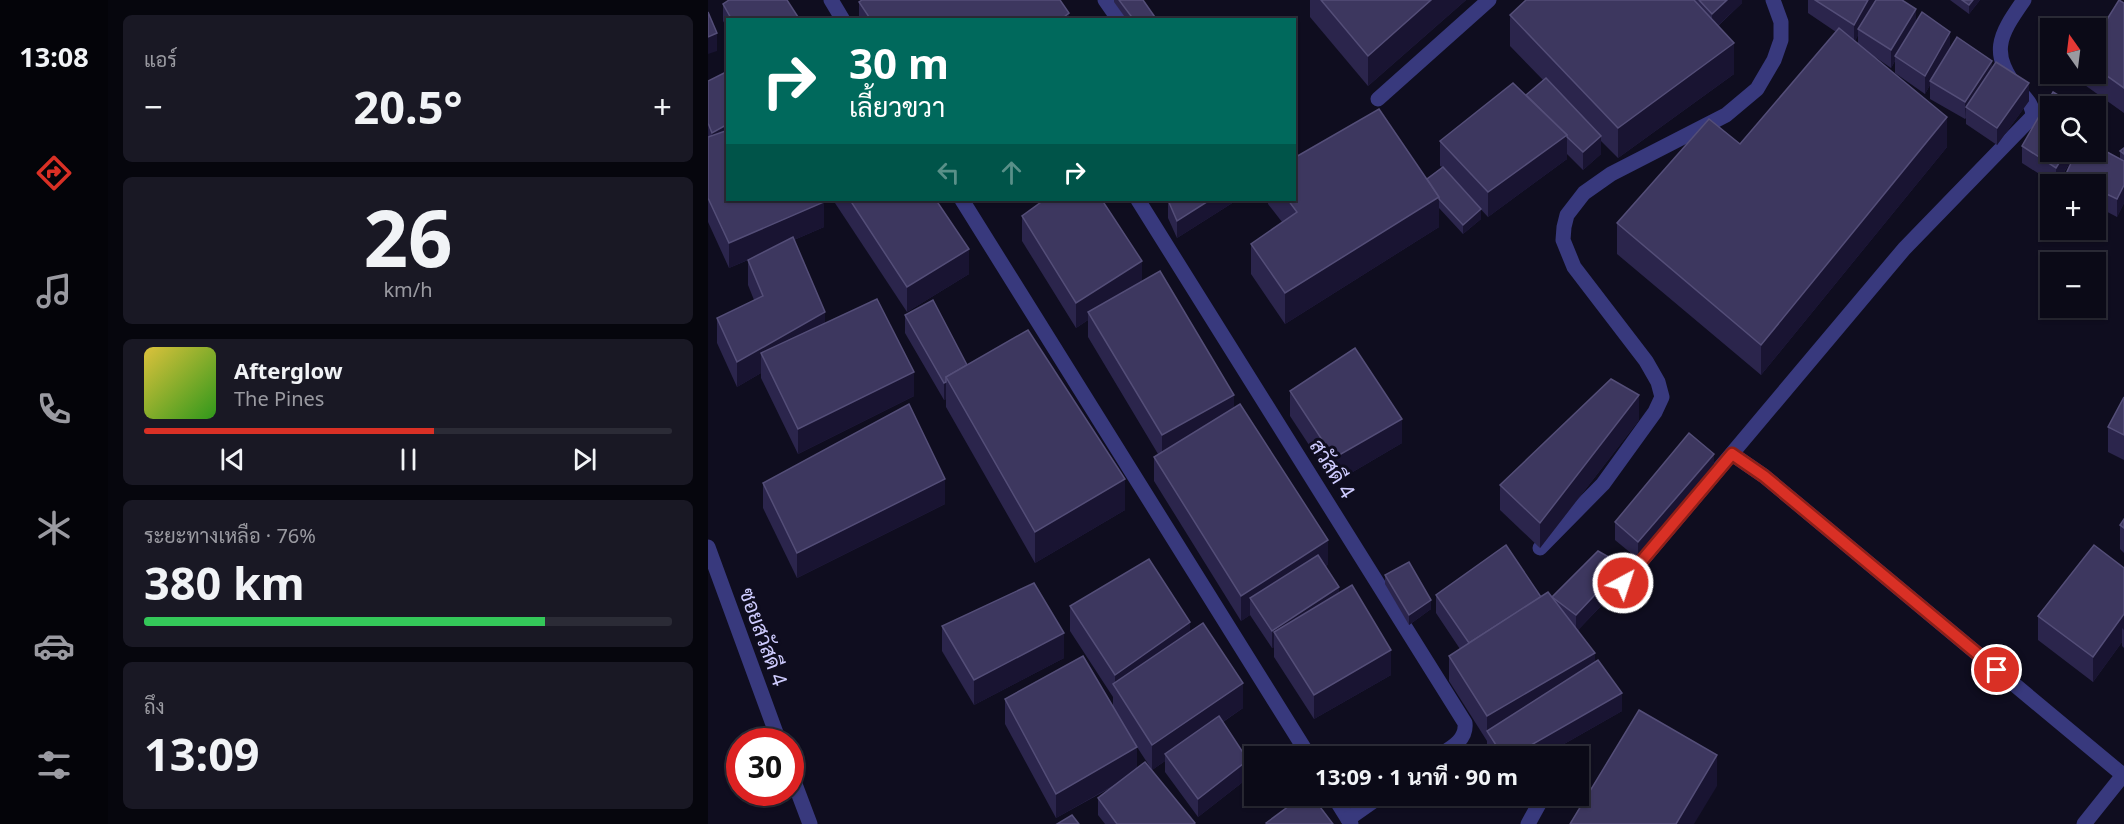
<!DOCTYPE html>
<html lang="th">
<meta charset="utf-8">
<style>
:root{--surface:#0b0a17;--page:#191824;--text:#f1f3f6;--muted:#9a9aa1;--line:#2b2b36;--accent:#d93025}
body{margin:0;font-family:"Noto Sans",Sarabun,sans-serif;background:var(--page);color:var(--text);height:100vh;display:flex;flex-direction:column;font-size:22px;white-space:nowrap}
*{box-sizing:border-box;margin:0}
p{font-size:20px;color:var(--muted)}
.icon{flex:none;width:33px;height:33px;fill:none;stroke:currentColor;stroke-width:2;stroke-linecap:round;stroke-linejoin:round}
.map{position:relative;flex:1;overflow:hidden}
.drawer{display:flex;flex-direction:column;gap:15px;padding:15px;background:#06060d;width:600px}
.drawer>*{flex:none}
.hud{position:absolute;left:18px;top:18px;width:570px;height:183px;border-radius:0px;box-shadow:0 2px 4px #0004,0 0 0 2px var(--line);background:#00695c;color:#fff;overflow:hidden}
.needle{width:39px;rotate:346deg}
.fabs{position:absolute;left:1332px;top:18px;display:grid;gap:12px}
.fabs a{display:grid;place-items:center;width:66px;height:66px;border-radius:0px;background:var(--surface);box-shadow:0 2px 4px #0004,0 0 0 2px var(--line);font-size:30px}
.speed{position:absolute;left:18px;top:728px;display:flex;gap:12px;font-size:30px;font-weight:700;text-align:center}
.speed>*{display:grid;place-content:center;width:78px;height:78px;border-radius:50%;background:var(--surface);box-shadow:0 2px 4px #0004,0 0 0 2px var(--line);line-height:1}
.speed .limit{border:9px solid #d22;background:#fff;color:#111}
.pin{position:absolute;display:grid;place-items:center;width:51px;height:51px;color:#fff;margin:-26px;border:3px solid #fff;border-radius:50%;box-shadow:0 2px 6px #0007}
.me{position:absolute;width:66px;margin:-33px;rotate:40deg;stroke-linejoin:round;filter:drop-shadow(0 0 4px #0008)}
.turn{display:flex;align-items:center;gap:21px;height:126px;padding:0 24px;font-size:27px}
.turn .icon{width:78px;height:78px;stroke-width:2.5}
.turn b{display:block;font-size:42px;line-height:51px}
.lanes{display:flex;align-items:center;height:57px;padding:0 24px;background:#0003;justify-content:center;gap:30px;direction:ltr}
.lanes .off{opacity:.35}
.big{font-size:45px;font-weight:700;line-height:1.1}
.drawer .card{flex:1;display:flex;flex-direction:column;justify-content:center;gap:9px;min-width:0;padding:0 21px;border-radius:9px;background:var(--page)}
.drawer .dial{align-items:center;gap:0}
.dial b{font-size:78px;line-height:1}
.song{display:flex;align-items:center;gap:18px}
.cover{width:72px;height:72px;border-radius:9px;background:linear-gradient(135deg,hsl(50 70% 55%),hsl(110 70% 35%))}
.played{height:6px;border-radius:3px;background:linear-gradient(90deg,var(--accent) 55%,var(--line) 55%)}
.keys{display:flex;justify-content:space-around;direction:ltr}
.heat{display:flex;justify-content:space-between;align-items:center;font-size:33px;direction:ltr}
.charge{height:9px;border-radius:4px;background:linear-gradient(90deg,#34c759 76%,var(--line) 0)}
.trip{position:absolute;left:536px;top:746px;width:345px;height:60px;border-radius:0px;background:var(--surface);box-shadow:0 2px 4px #0004,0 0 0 2px var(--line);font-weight:700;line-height:60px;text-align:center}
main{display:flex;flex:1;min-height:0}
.dock{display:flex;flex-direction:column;width:108px;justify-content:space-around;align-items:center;background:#040409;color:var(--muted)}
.dock .icon{width:42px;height:42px}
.dock .current{color:var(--accent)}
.dock b{font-size:27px;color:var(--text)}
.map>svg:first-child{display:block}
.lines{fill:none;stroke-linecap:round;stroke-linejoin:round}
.minor{stroke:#38397d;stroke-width:15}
.wall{fill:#2b254c;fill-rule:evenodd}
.shaded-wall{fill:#191432}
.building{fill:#3d375f;stroke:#544e78;stroke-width:1.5}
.route-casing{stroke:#8d1f18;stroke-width:15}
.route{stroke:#d93025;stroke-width:10}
.labels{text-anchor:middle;stroke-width:6;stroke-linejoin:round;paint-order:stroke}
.street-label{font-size:21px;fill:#cecbfe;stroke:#0f0d1f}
</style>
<main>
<nav class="dock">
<b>13:08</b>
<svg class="icon current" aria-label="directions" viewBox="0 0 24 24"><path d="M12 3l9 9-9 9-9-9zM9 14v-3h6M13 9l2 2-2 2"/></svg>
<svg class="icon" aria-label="music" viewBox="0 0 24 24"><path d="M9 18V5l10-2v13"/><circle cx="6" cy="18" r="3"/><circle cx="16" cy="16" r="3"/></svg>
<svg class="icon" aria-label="phone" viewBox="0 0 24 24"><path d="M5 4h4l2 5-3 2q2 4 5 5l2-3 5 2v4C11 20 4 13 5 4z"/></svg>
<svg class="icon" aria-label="climate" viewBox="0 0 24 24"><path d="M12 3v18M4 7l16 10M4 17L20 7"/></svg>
<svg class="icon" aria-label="car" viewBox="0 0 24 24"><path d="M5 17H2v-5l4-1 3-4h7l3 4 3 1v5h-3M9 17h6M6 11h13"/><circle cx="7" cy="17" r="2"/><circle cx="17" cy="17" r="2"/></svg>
<svg class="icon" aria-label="filters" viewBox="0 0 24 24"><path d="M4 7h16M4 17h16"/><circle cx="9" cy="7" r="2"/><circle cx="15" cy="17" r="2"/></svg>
</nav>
<section class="drawer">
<div class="card"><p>แอร์</p>
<div class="heat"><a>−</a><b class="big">20.5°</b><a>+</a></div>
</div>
<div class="card dial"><b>26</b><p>km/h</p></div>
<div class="card">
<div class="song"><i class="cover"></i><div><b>Afterglow</b><p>The Pines</p></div></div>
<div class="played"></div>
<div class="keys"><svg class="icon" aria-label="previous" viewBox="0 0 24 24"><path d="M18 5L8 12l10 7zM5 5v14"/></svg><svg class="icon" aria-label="pause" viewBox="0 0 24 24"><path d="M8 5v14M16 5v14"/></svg><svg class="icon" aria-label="next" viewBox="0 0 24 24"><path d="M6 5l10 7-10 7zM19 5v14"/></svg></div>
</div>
<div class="card"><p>ระยะทางเหลือ · 76%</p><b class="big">380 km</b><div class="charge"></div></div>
<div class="card"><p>ถึง</p><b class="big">13:09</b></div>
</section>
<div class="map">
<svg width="1416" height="824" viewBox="0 0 1416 824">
<rect width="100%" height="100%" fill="#0f0d1f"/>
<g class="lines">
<g class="minor">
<polyline points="123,0 135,20"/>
<polyline points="397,0 411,20"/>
<polyline points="670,99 781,0"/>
<polyline points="254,200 601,756"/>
<path d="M430,200l327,523c2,17 -14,25 -27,33"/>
<polyline points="1024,454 1056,476 1415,775"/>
<polyline points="0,547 71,741"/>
<polyline points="832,548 895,484 947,412 954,397 950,382 938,361 866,267 855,240 856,227 859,215 876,193 903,174 1018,115 1049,89 1066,60 1073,40 1073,22 1065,0"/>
<path d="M915,583l281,-334 129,-133c-1,-12 -5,-15 -13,-24 -31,-39 -22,-55 4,-92"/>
<polyline points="82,771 102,824"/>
<polyline points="625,795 643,824"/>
<polyline points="640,819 674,795"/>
<polyline points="820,824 836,795"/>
<polyline points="1376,824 1416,774"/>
</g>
</g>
<g class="wall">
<polygon points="406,0 435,0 449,20 419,20 406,2"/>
<polygon points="602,0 758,0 660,86 602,17"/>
<polygon points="818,0 1034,0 1034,3 1010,26 1026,74 910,158 893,141 893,154 875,170 859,154 859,159 780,217 767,203 773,219 755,234 731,208 731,227 577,324 543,274 543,244 574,222 560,204 560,200 586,200 719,179 734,167 732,166 732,141 818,95 835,80 802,46 802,15"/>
<path d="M1100,0h94l14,22 34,26 42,19 37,34 -32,44 -31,-21v-6l-1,1 -35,-20v-14l-5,9 -30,-21v-12l-4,7 -16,-11 72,90 -186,228 -144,-121v-31l123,-79 96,-112 -28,-19zM1150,35v9l-3,-3z"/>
<polygon points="1242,0 1272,0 1261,14"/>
<polygon points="151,2 361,20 151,20"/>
<polygon points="1416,3 1416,113 1374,83 1374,74 1388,74 1388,37"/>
<polygon points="15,4 92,20 20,20 20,29 15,21"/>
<polygon points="0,81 20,200 116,227 86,240 117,323 206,396 90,454 53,378 53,373 29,387 9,343 9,318 46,300 40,285 40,260 21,268 0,222"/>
<polygon points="1314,146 1342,152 1412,159 1412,151 1416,148 1416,203 1409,217 1388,206 1388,184 1358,184 1358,174 1366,156 1349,184 1347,184 1314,163"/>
<polygon points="125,200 228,200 261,274 199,312"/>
<polygon points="460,200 529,200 469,238 460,218"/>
<polygon points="314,216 434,281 526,408 620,564 618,566 631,592 683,675 606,719 566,657 566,647 564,648 542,615 533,621 446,481 446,457 450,454 380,337 380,320 368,328 314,241"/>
<polygon points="197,315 259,365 417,510 327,563 238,407 238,399 236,400 197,333"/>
<polygon points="582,391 694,443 626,483 582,416"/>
<polygon points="1416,397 1416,460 1400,452 1400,427"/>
<polygon points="931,420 832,548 792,510 792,485"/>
<polygon points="1006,472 930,559 907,540 907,522"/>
<polygon points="55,483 237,504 89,578 55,508"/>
<polygon points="1416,519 1416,553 1412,549 1412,525"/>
<polygon points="1416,568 1416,648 1414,646 1414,642 1385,682 1330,640 1330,616"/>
<polygon points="677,575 723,609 701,625 677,584"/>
<polygon points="915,583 870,630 914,711 835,756 784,756 779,748 779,741 741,681 741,656 752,649 728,613 728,595 844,597"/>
<polygon points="362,606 482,632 535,708 515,722 540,778 490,817 457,772 457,761 444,770 429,747 429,767 487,824 397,824 390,815 390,798 406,786 348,818 297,724 297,699 405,707 405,697 362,631"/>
<polygon points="234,626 356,658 266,705 234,651"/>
</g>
<g class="shaded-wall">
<polygon points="723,0 758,0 660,86 660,56"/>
<polygon points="1019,0 1034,0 1034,3 1004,31 1004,14"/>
<polygon points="1160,0 1170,0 1150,29 1150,35 1146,43 1146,25"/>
<polygon points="1265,0 1272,0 1261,14 1261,5"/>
<polygon points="1208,9 1208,27 1187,56 1187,61 1183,68 1183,50"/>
<polygon points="361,13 361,20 352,20"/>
<polygon points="1242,32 1242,50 1222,81 1222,85 1217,94 1217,76"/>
<polygon points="9,33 9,51 0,54 0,37"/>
<polygon points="1026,43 1026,74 910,158 910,128"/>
<polygon points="1284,61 1284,78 1258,107 1257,119 1257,102"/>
<polygon points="1321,83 1321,101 1289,145 1289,128"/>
<polygon points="1239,117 1239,147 1053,375 1053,345"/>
<polygon points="20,124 20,142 4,150 4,133"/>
<polygon points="859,135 859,159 780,217 780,192"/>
<polygon points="893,136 893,154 875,170 875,152"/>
<polygon points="1358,152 1369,152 1348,184 1348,168"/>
<polygon points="1416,185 1416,203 1409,217 1409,199"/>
<polygon points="731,197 731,227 577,324 577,293"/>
<polygon points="502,200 529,200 469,238 469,221"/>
<polygon points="116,202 116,227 21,268 21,243"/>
<polygon points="773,209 773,219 755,234 755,225"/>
<polygon points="261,249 261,274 199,312 199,287"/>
<polygon points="434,261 434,286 380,312 380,320 368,328 368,303"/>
<polygon points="117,312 117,336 53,353 53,373 29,387 29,362"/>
<polygon points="206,372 206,396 90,454 90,429"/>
<polygon points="238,382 238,399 236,400 236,383"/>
<polygon points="526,395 526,419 454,460 454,435"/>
<polygon points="931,395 931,420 832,548 832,523"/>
<polygon points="694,419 694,443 626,483 626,458"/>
<polygon points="1006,454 1006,472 930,559 930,542"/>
<polygon points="237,479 237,504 89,578 89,553"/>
<polygon points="417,479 417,510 327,563 327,532"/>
<polygon points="620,540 620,564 550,610 542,598 542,615 533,621 533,596"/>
<polygon points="915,565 915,583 868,632 868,615"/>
<polygon points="631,587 631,604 566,632 566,647 564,648 564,631"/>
<polygon points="723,600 723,609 701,625 701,615"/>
<polygon points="1416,614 1416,630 1414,628 1414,642 1385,682 1385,657"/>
<polygon points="482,622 482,647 407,687 407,675"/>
<polygon points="356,633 356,658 266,705 266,680"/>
<polygon points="683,650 683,675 606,719 606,695"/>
<polygon points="887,653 887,677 779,731 779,741 779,716"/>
<polygon points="535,683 535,708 460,759 457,754 457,761 444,770 444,745"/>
<polygon points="914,693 914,711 835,756 804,756"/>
<polygon points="429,747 429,772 348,818 348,794"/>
<polygon points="1009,755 1009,786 986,824 968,824"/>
<polygon points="540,760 540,778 490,817 490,799"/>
</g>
<g class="building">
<polygon points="21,0 79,0 92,20 24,20 15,4"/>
<polygon points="154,0 352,0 361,13 352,20 163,20 151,2"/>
<polygon points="411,0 435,0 449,20 426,20"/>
<polygon points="613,0 723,0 660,56"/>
<polygon points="818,0 986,0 1026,43 910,128 802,15"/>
<polygon points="991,0 1019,0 1004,14"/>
<polygon points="1107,0 1160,0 1146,25"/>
<polygon points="1168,0 1194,0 1208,9 1183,50 1150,29"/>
<polygon points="1254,0 1265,0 1261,5"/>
<polygon points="1411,0 1416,3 1416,88 1388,68 1388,37"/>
<polygon points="0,12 9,33 0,37"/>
<polygon points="1214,12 1242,32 1217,76 1187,56"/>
<polygon points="1131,28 1239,117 1053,345 909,223 1001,119 1032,144"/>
<polygon points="1249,37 1284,61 1257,102 1222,81"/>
<polygon points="1288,62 1321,83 1289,128 1258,107"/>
<polygon points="20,71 20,124 4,133 0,123 0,81"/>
<polygon points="838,78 893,136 875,152 859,137 859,135 818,95"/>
<polygon points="805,83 859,135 780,192 732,141"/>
<polygon points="1345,92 1368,106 1342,106 1342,152 1358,152 1348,168 1314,146"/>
<polygon points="671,109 731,197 577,293 543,244 589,212 580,200 586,200 586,158"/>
<polygon points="20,130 20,200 115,200 116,202 21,243 0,198 0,137"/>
<polygon points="1388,146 1416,161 1416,185 1409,199 1388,189 1388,184 1379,184 1358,174 1368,152 1388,152"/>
<polygon points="1416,148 1416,154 1412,151"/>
<polygon points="735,167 773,209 755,225 731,199 731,197 719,179"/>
<polygon points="142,200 228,200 261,249 199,287"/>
<polygon points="336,200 394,200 434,261 368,303 314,216"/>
<polygon points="460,200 502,200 469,221"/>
<polygon points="85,237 117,312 29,362 9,318 55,296 40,260"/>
<polygon points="452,271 526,395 454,435 380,312"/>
<polygon points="169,299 206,372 90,429 53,353"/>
<polygon points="225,300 259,365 238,377 238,382 236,383 197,315"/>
<polygon points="320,330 417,479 327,532 238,377"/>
<polygon points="647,348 694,419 626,458 582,391"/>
<polygon points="903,379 931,395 832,523 792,485"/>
<polygon points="1416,397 1416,435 1400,427"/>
<polygon points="201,404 237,479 89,553 55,483"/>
<polygon points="532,404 620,540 533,596 446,457"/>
<polygon points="981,433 1006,454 930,542 907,522"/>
<polygon points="1416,519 1416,528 1412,525"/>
<polygon points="798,545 833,597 761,643 728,595"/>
<polygon points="1386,545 1416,568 1416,614 1385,657 1330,616"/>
<polygon points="890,551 915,565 868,615 844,597"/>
<polygon points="610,555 631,587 564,631 542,598"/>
<polygon points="441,559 482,622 407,675 362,606"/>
<polygon points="701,562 723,600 701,615 677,575"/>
<polygon points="326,583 356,633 266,680 234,626"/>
<polygon points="644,585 683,650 606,695 566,632"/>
<polygon points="840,592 887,653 779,716 741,656"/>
<polygon points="495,623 535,683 444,745 405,684"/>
<polygon points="375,656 429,747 348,794 297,699"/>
<polygon points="890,660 914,693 804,756 795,756 779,731"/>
<polygon points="931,710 1009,755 968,824 862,824"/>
<polygon points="511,716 540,760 490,799 457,754"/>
<polygon points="437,762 487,823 486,824 409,824 390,798"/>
<polygon points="596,795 603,795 625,824 559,824 558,823"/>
<polygon points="364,815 371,824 349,824"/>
</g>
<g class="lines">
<defs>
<polyline id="route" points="915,583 1024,454 1056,476 1289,670"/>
</defs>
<use href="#route" class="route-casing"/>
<use href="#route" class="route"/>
</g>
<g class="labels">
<g class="street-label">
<text transform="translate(624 469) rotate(58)" y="7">สวัสดี 4</text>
<text transform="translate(55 637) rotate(70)" y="7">ซอยสวัสดี 4</text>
</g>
</g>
</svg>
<div class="fabs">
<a><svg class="needle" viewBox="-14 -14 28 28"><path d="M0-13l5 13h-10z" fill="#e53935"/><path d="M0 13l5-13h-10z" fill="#9a9aa1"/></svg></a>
<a><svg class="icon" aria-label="search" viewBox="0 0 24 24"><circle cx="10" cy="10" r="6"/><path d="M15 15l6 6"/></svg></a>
<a>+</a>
<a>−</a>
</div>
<div class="speed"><div class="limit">30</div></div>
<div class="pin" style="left:1289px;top:670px;background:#d93025"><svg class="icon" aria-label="arrive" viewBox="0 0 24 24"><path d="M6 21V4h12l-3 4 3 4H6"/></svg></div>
<svg class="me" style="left:915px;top:583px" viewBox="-20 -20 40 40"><circle r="17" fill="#d93025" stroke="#fff" stroke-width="3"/><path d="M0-11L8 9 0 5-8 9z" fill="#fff"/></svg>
<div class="trip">13:09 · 1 นาที · 90 m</div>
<div class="hud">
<div class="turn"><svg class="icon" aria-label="right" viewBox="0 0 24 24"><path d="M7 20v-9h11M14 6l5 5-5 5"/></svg><div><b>30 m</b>เลี้ยวขวา</div></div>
<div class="lanes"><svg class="icon off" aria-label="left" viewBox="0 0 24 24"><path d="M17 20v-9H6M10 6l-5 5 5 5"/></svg><svg class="icon off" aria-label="ahead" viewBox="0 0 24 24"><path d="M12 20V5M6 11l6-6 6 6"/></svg><svg class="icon" aria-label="right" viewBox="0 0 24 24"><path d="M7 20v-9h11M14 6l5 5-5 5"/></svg></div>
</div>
</div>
</main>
